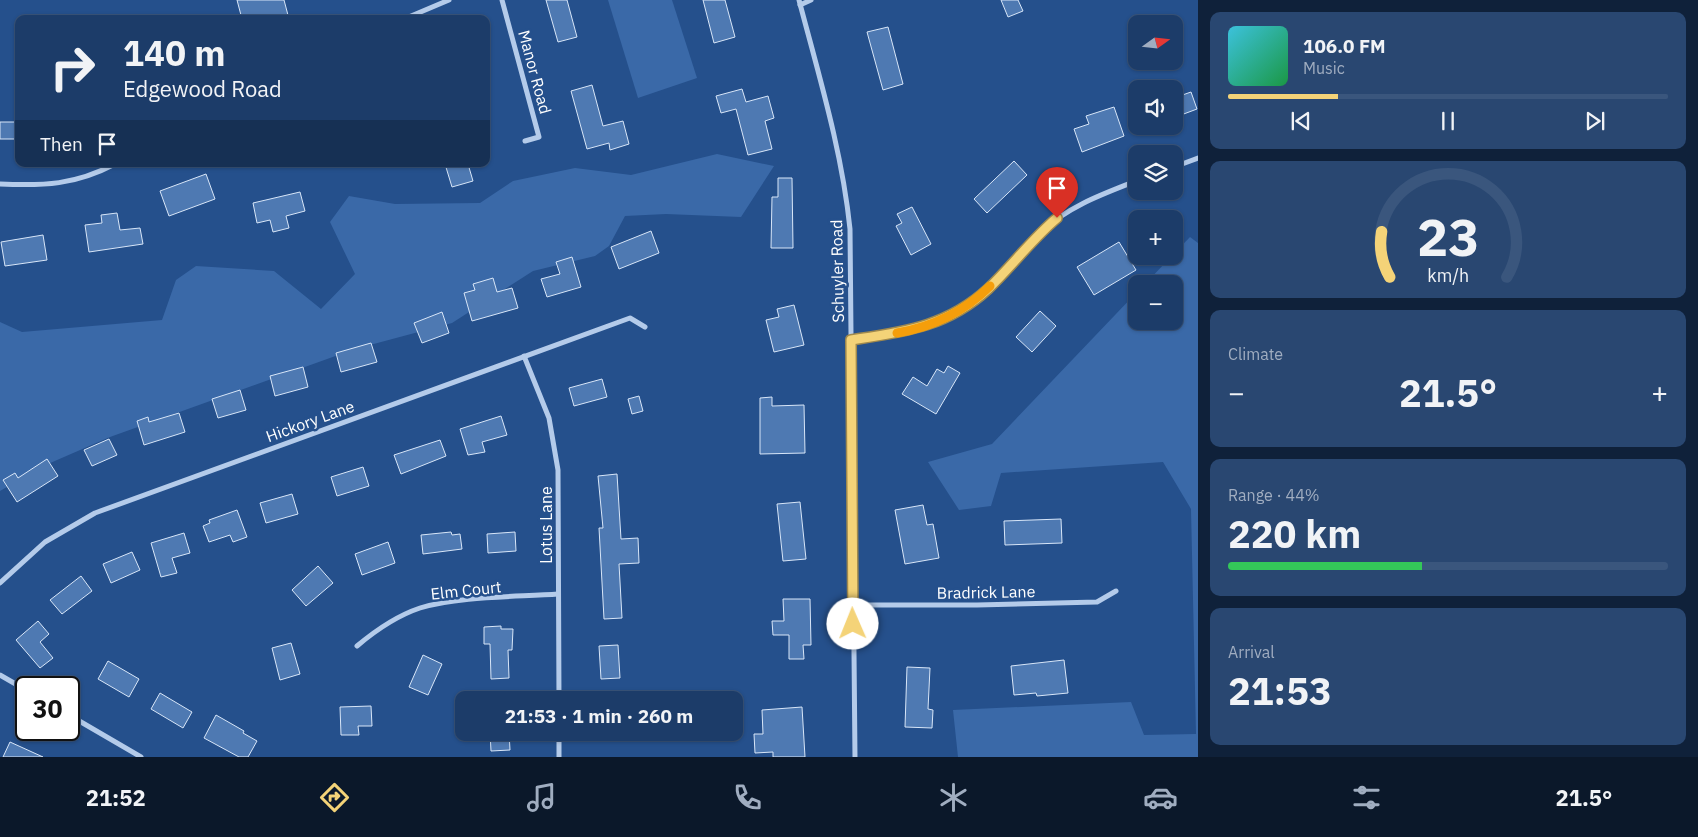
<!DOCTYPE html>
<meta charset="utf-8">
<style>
:root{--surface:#1c3c69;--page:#294771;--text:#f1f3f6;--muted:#a0adc0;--line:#3a567d;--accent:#f4d378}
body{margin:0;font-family:"IBM Plex Sans",sans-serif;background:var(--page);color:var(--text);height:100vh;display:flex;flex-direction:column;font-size:19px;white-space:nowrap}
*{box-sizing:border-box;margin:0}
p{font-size:16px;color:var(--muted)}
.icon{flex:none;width:28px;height:28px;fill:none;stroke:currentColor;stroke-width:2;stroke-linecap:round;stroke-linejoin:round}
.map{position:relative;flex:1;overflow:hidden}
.panel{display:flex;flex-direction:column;gap:12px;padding:12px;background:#0f213a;width:500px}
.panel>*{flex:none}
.hud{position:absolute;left:15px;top:15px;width:475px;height:152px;border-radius:10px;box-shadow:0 1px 4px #0004,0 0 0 1px var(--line);background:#1c3c69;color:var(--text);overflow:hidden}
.needle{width:32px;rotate:75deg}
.controls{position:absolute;left:1128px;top:15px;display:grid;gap:10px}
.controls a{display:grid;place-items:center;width:55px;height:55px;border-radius:10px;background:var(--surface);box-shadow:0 1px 4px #0004,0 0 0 1px var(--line);font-size:25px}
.speed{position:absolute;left:15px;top:676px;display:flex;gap:10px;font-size:25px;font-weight:700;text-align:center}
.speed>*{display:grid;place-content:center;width:65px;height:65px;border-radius:50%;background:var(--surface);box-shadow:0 1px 4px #0004,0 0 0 1px var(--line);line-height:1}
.speed .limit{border:2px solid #111;border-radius:8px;background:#fff;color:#111}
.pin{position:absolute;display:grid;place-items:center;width:42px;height:42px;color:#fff;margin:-51px -21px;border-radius:50% 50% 50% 0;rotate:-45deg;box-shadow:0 0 5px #0007}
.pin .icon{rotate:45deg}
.me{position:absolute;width:55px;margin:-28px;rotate:359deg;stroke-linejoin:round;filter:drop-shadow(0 0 4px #0008)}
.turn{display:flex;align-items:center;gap:18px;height:105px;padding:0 25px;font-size:22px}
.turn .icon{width:65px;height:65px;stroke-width:2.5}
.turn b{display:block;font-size:35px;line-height:42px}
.then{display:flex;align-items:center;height:48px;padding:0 25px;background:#0003;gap:10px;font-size:19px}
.big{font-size:38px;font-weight:800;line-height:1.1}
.panel .card{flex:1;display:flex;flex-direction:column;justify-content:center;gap:8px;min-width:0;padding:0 18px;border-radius:10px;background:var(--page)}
.panel .dial{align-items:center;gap:0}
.dial svg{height:130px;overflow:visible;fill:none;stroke:var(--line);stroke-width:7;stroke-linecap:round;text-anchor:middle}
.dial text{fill:var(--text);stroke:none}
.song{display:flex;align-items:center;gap:15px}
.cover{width:60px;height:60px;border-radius:8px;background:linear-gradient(135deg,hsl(190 70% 55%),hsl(140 70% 35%))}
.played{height:5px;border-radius:2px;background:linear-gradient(90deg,var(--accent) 25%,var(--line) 25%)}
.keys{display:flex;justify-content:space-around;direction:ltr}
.heat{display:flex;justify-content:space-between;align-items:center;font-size:28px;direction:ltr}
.charge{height:8px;border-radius:4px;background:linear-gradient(90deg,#34c759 44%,var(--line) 0)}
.trip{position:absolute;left:455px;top:691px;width:288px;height:50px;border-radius:10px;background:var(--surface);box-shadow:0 1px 4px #0004,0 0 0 1px var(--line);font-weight:800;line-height:50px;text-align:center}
.menu{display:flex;height:80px;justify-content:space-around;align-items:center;background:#0b182a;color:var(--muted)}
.menu .icon{width:35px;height:35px}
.menu .current{color:var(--accent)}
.menu b{font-size:22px;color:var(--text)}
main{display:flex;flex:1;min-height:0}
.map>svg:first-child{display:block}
.green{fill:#3a69a8}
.building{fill:#4e79b2;stroke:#d8e6f8}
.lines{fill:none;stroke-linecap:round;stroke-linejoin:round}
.street{stroke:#b4cbea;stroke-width:5}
.route-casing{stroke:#9f894e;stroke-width:12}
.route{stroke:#f4d378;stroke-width:9}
.slow{stroke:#f59e0b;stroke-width:9}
.labels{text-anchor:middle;stroke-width:5;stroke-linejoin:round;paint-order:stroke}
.street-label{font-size:16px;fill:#fff;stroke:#25508c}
</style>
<main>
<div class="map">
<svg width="1198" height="757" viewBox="0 0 1198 757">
<rect width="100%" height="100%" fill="#25508c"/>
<g class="green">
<polygon points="608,0 672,0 697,78 638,98"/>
<polygon points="717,154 774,166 741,217 666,214 625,216 609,246 595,256 533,271 452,323 355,349 110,437 41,467 0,491 0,322 22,332 162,320 176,280 196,266 274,271 321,309 355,274 330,222 349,196 395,204 480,203 513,181 575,168 631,175"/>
<polygon points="1190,237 1198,243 1198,757 958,757 953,710 1131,702 1144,735 1196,734 1191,509 1163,462 1001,473 991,506 959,510 928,462 992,444 1136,293 1136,321 1174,321 1174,284 1145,284"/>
</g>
<g class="building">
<polygon points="237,0 284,0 289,19 242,19"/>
<polygon points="546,0 567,0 577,37 558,42"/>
<polygon points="703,0 725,0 735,37 714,43"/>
<polygon points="1001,0 1018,0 1023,11 1008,17"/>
<polygon points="888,27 903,84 883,90 867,32"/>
<polygon points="592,85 603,126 623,121 629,144 610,150 609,143 587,149 571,91"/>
<polygon points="742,89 746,102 768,96 774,118 765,121 772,149 748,155 736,109 721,113 716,96"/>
<polygon points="1191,92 1197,109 1181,115 1179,108 1174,110 1174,98"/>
<polygon points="1114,107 1124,136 1082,152 1074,129 1089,124 1086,116"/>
<polygon points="0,122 18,122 17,139 0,139"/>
<polygon points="1014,161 1027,175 987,213 974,199"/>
<polygon points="445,164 468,164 473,181 452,187"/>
<polygon points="206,174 215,199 169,216 160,191"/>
<polygon points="778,178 792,178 793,248 771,248 772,197 778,197"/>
<polygon points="300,192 305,211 286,216 289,228 273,232 270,220 257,223 253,203"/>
<polygon points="912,207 931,244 911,255 896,226 902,223 897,214"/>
<polygon points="117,213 120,230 140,228 143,244 89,252 85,225 102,223 101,215"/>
<polygon points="651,231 659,253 619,269 611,247"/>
<polygon points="43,235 47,260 5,266 1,242"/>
<polygon points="1119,242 1136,270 1094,295 1077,267"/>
<polygon points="572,257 581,287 547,297 541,279 560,274 556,262"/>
<polygon points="493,278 497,292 512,288 518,308 472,321 464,293 475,290 473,284"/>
<polygon points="794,305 804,345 774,352 766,320 779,317 777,309"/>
<polygon points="1040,311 1056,326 1032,352 1016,337"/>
<polygon points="442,312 449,333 422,343 414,323"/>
<polygon points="371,343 377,362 341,372 336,353"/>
<polygon points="948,366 960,373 936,414 902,394 913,377 927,386 937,369 944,373"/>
<polygon points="303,367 308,387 275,396 270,376"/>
<polygon points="602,379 607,397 574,406 569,388"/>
<polygon points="240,390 246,410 218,418 212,399"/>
<polygon points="639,396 643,411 632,414 628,399"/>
<polygon points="772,397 772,406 804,405 805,453 760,454 760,398"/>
<polygon points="179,413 185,432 144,445 137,421 148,417 149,422"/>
<polygon points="501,416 507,435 482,442 485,452 468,455 460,429"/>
<polygon points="109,439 117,455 92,466 84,450"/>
<polygon points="440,440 446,456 401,474 394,455"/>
<polygon points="47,459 58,476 17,502 3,480 15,473 18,478"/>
<polygon points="363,467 369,486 337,496 331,477"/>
<polygon points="617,474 621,539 638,538 639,563 619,564 622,618 604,619 599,528 603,528 598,476"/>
<polygon points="292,494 298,514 266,523 260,503"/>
<polygon points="800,502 806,559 783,561 777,504"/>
<polygon points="923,505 927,525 933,524 939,558 905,564 895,510"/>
<polygon points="237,510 247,537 233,542 230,535 209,542 203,526 210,523 209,520"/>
<polygon points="1061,519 1062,543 1005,545 1004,521"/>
<polygon points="451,532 452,535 460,534 462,549 423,554 421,535"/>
<polygon points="515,532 516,551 488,553 487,534"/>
<polygon points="184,533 190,553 172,558 177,573 161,577 151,543"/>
<polygon points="388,542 395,563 362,575 355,554"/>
<polygon points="132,552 140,570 111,583 103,564"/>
<polygon points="318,566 333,583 306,606 292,590"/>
<polygon points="81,576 92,591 62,614 50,600"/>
<polygon points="783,599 810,599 811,645 803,645 804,659 789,659 789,635 773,635 772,621 784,621"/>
<polygon points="38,621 49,634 40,642 53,658 40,668 16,640"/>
<polygon points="501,626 501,629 513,629 512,650 508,650 509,678 491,679 490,644 484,644 484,627"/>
<polygon points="291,643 300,674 280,680 272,648"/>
<polygon points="618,645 620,678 601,679 599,646"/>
<polygon points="423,655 442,664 428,695 409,687"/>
<polygon points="1064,660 1068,693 1037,696 1036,693 1014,695 1011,666"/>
<polygon points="108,661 139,679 129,697 98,679"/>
<polygon points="907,667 930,668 928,709 933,710 932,728 905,727"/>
<polygon points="160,693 192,712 183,728 151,709"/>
<polygon points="371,706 372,726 358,726 359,735 341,735 340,707"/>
<polygon points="802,707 805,757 773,757 773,752 755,753 754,734 763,734 762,710"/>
<polygon points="216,715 244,731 243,733 257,741 248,757 239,757 204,738"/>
<polygon points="490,732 509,732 510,750 491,751"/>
<polygon points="10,742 43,757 3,757"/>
</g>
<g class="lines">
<g class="street">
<polyline points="502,0 539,137 525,141"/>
<path d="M799,0c20,76 43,151 51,229l5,528"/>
<polyline points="800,5 811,0"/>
<polyline points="404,19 449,0"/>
<polyline points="1174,167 1198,158"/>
<path d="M0,184c44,2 75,1 115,-20"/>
<path d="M851,340c36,-5 70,-9 103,-26 36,-20 59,-56 88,-83 27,-25 61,-37 94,-50"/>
<polyline points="524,356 549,418 558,470 559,700"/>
<polyline points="0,583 45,542 95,513 630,318 645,327"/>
<polyline points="853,605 977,605 1097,602 1116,591"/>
<path d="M357,646c19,-16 39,-30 63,-38 37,-12 98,-11 138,-14"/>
<polyline points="0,675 26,690"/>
<polyline points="69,715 141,757"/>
<polyline points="559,732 559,757"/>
</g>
</g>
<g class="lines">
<defs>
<path id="route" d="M853,624l-2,-284c52,-8 96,-13 137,-51 24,-23 44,-50 69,-71"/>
</defs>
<use href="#route" class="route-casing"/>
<use href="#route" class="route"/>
<path class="slow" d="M897,333c35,-6 68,-22 93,-47"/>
</g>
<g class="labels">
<g class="street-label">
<text transform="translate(535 72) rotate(75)" y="6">Manor Road</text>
<text transform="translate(837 271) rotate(-91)" y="6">Schuyler Road</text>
<text transform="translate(310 421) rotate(-20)" y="6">Hickory Lane</text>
<text transform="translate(546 525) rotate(-90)" y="6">Lotus Lane</text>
<text transform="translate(466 590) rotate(-6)" y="6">Elm Court</text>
<text transform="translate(986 592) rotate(-1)" y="6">Bradrick Lane</text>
</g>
</g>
</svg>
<div class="controls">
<a><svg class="needle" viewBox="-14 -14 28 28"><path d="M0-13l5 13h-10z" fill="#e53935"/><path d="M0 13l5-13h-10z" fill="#a0adc0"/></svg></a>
<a><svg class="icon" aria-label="sound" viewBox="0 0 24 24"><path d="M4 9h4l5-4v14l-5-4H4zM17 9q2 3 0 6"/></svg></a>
<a><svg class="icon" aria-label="layers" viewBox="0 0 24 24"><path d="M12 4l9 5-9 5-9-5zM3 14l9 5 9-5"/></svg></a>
<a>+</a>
<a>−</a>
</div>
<div class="speed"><div class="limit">30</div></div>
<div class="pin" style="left:1057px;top:218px;background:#d93025"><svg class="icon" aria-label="arrive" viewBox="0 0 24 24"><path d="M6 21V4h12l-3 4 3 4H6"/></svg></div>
<svg class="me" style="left:853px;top:624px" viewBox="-20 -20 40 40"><circle r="19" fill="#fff"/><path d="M0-13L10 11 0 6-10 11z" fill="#f4d378"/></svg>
<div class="trip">21:53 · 1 min · 260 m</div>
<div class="hud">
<div class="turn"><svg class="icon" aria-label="right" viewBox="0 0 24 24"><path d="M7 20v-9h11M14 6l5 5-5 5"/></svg><div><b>140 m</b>Edgewood Road</div></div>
<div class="then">Then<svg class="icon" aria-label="arrive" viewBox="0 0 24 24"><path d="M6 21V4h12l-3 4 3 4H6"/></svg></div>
</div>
</div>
<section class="panel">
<div class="card">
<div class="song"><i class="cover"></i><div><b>106.0 FM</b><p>Music</p></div></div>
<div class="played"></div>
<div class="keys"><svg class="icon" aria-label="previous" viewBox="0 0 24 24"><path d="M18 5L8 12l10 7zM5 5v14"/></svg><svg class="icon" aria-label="pause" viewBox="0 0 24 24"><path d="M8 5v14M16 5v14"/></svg><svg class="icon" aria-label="next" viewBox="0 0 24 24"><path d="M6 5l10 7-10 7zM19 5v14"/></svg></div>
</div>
<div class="card dial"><svg viewBox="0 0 100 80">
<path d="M14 69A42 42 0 1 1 86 69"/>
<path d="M14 69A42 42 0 0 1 9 41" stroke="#f4d378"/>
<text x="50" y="56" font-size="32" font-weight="700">23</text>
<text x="50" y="72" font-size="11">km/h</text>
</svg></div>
<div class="card"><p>Climate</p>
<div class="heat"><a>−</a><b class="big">21.5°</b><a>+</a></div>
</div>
<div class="card"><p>Range · 44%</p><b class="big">220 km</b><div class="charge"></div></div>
<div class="card"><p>Arrival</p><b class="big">21:53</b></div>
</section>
</main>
<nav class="menu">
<b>21:52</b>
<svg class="icon current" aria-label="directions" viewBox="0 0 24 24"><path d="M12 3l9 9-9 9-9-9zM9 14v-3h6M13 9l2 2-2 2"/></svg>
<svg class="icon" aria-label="music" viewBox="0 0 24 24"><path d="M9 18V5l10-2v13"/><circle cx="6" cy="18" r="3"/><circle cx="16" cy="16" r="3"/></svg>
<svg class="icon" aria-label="phone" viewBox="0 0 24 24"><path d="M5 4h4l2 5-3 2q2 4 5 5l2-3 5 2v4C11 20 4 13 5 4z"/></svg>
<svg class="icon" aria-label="climate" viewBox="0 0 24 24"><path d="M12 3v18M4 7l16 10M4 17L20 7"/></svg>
<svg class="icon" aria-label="car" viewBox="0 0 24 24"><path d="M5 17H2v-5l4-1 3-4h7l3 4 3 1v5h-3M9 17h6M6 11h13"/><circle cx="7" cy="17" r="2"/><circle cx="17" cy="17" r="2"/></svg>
<svg class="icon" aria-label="filters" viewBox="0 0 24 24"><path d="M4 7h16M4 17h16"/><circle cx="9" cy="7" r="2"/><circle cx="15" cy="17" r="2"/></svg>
<b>21.5°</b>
</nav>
